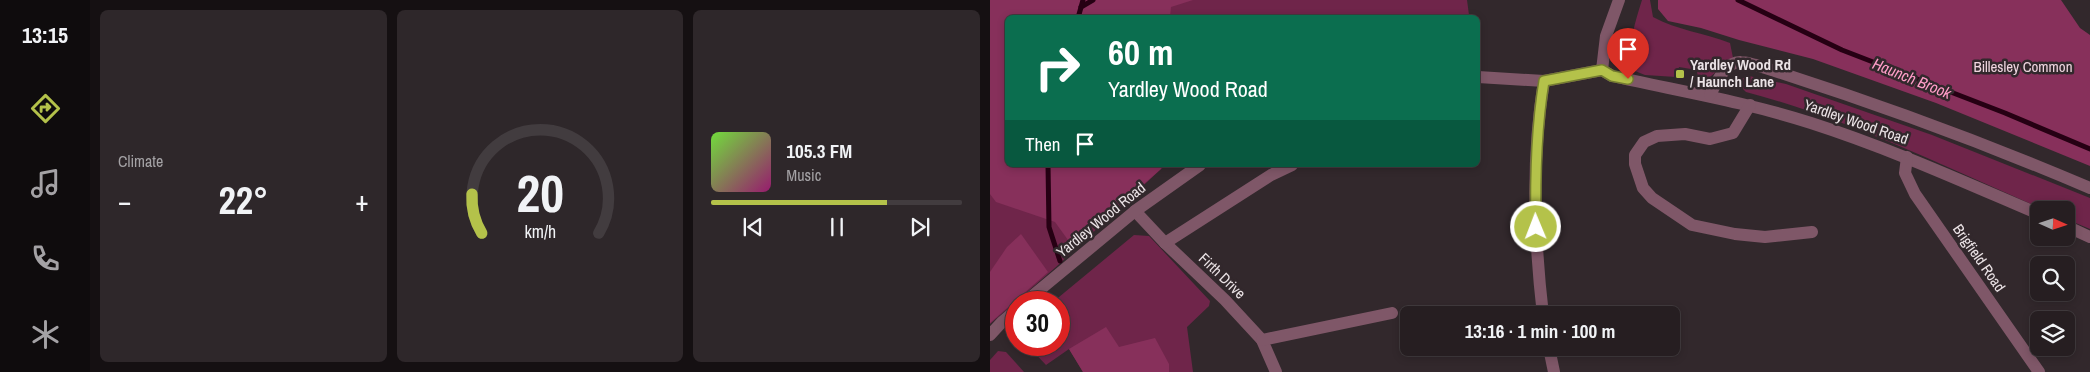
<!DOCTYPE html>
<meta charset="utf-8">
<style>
:root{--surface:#261e21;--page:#2e272a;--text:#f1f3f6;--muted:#a4a2a5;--line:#423c3f;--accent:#b4c24a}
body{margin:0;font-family:"Archivo Narrow",sans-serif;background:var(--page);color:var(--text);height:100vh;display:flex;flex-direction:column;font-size:19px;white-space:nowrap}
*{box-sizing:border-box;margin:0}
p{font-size:16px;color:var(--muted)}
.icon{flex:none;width:28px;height:28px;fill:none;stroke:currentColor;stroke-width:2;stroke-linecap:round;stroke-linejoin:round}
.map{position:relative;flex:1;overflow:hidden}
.side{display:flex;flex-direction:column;gap:10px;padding:10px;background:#151012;width:900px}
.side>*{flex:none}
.top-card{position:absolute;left:15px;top:15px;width:475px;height:152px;border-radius:8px;box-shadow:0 2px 8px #0003,0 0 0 1px var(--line);background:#0b6e4f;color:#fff;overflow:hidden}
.needle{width:32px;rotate:93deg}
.tools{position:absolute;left:1040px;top:201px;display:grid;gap:10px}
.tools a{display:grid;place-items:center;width:45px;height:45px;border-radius:8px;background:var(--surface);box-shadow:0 2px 8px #0003,0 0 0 1px var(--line);font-size:25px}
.speed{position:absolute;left:15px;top:291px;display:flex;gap:10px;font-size:25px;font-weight:700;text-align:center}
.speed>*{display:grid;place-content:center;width:65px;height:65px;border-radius:50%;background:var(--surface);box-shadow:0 2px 8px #0003,0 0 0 1px var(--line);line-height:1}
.speed .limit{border:8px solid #d22;background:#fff;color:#111}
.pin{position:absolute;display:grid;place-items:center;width:42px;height:42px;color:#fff;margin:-51px -21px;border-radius:50% 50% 50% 0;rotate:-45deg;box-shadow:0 0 5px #0007}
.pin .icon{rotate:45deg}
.me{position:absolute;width:55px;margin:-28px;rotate:359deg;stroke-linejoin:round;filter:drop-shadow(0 0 4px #0008)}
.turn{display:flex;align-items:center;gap:18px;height:105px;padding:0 20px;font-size:22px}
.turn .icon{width:65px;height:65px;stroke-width:2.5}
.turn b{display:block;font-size:35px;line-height:42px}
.then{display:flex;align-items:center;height:48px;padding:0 20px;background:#0003;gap:10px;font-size:19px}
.big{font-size:38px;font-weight:800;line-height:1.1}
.side .widget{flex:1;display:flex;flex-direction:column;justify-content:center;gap:8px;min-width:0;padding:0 18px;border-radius:8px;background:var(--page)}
.side .dial{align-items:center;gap:0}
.dial svg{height:130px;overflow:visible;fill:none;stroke:var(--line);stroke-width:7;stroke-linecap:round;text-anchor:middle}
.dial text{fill:var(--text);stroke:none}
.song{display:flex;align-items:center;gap:15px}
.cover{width:60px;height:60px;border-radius:8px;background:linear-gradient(135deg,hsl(100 70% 55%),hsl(320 70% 35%))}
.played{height:5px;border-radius:2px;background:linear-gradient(90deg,var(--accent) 70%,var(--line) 70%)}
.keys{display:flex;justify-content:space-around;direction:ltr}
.heat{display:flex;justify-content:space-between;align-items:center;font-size:28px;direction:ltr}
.side .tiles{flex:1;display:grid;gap:10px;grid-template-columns:repeat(3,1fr)}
.trip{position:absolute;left:410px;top:306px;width:280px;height:50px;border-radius:8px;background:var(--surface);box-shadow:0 2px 8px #0003,0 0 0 1px var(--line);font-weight:800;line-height:50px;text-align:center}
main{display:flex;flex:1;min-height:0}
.dock{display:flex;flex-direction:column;width:90px;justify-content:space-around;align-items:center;background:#0f0c0d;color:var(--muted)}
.dock .icon{width:35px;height:35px}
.dock .selected{color:var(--accent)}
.dock b{font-size:22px;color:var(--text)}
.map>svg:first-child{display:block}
.green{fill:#6f254a}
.forest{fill:#87305b}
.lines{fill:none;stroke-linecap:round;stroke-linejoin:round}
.stream{stroke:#260013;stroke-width:5}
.minor{stroke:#7f5768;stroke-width:12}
.route-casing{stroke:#757e30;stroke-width:12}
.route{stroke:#b4c24a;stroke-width:9}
.poi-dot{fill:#b4c24a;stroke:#32282c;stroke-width:2}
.labels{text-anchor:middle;stroke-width:5;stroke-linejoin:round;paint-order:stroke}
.poi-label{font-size:15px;font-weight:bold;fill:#ebe3e6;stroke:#32282c;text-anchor:start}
.park-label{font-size:15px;fill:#f0d6e0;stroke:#32282c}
.street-label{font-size:15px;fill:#ebe3e6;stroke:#32282c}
.water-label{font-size:16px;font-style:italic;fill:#ff9dc8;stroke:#32282c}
</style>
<main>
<nav class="dock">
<b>13:15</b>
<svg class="icon selected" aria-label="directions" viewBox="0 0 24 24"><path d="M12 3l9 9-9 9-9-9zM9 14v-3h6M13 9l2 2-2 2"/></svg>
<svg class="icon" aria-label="music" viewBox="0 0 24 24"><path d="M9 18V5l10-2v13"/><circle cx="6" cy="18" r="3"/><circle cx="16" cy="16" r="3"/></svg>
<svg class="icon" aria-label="phone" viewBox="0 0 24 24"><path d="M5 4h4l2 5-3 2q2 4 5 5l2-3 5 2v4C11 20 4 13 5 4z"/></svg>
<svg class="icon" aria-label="climate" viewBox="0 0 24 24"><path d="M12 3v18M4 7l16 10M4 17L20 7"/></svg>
</nav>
<section class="side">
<div class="tiles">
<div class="widget"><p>Climate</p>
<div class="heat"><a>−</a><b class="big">22°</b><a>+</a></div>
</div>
<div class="widget dial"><svg viewBox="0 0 100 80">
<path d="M14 69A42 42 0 1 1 86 69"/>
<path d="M14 69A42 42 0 0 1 8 45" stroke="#b4c24a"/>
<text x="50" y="56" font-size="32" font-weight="700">20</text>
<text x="50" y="72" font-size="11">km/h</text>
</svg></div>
<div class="widget">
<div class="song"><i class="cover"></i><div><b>105.3 FM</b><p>Music</p></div></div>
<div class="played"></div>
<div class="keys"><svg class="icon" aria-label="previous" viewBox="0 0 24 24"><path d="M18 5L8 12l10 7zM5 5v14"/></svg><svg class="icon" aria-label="pause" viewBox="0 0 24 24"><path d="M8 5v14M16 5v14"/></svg><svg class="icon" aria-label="next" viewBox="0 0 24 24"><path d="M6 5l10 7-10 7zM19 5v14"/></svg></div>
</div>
</div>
</section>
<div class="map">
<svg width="1100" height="372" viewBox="0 0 1100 372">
<rect width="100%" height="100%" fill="#32282c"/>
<g class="green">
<polygon points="0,0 477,0 479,15 475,18 18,18 18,165 177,165 171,169 66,267 0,324"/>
<path d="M652,0h8l3,17c24,13 51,16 77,26l3,15 -28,23 -7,-1 -1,-10 -18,-3 -3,10 -31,-2 -15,-6c-2,-24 5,-47 12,-69z"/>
<path d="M759,76l37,8 146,51 158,63v31l-24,-10v-9h-21c-98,-42 -195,-91 -299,-118l-4,-4 -2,-9z"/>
<polygon points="144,235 159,236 220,301 219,306 197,327 203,372 93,372 79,349 56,365 37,345 69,345 69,302 63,302"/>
<polygon points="8,351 16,352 34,372 0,372 0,360"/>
</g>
<g class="forest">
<polygon points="0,0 203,0 181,7 180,17 18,18 18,165 171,165 171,169 131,204 78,240 65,222 6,202 0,194"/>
<polygon points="668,0 1071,0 1090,28 1100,35 1100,166 946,103 823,59 749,40 711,28 678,21 668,9"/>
<polygon points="31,234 58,272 0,323 0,272 17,247"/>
<polygon points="116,327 129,347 165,338 179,364 179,372 93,372 79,349"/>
</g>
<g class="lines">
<g class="stream">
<polyline points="748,0 852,50 1015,113 1100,149"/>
<polyline points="91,7 103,0"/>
<polyline points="88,18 93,0"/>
<polyline points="58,165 59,227 70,261"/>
</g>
<g class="minor">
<polyline points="612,70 616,36 629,0"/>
<path d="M488,77l66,4 58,-11 10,6c67,15 134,26 199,47 78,25 153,59 228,91"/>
<path d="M720,95c6,-11 15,-34 31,-33 5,0 10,2 15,3 114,36 224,76 334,123"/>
<polyline points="760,105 743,133 720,139 695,134 667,136 654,142 645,155 645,164 653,188 662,198 702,225 745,234 775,237 822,232"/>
<polyline points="917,157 915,173 925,194 1049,372"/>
<polyline points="145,211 175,243 235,300 272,340 286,372"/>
<polyline points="1076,226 1100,237"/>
<polyline points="175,243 281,175 302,165"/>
<polyline points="35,302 145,211 210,165"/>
<path d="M553,315c-9,-77 -12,-157 1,-234"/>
<polyline points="0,335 12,322 26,310"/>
<polyline points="272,340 402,313"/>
<polyline points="559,348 564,372"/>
</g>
</g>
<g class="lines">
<defs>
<path id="route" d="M546,227c-1,-49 0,-98 8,-146l58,-11 10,6 16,3"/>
</defs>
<use href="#route" class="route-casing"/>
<use href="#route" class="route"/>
</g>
<rect class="poi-dot" x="685" y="69" width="10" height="10" rx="2.5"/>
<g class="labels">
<g class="poi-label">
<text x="700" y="70">Yardley Wood Rd<tspan x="700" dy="17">/ Haunch Lane</tspan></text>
</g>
<g class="park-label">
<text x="1033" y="72">Billesley Common</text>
</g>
<g class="street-label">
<text transform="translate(866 122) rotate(19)" y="5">Yardley Wood Road</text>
<text transform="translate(111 220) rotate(-39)" y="5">Yardley Wood Road</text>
<text transform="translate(989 258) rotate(55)" y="5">Brigfield Road</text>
<text transform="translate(232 276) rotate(44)" y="5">Firth Drive</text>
</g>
<g class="water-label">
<text transform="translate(922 78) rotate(22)" y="6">Haunch Brook</text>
</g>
</g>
</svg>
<div class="tools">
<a><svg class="needle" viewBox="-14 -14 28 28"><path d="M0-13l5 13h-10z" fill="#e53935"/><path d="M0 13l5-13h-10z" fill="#a4a2a5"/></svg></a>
<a><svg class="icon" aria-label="search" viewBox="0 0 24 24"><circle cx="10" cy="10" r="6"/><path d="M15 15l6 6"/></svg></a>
<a><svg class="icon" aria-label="layers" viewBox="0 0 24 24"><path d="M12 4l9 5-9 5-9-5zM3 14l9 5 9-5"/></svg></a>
</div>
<div class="speed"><div class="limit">30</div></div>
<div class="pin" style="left:638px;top:79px;background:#d93025"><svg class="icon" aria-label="arrive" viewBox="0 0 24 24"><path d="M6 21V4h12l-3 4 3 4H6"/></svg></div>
<svg class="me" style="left:546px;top:227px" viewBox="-20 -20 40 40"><circle r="17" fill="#b4c24a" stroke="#fff" stroke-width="3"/><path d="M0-11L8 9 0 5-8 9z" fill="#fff"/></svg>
<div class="trip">13:16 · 1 min · 100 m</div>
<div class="top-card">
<div class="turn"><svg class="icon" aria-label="right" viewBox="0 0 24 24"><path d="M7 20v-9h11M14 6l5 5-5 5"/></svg><div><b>60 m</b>Yardley Wood Road</div></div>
<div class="then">Then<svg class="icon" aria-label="arrive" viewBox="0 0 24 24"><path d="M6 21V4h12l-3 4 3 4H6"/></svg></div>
</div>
</div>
</main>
